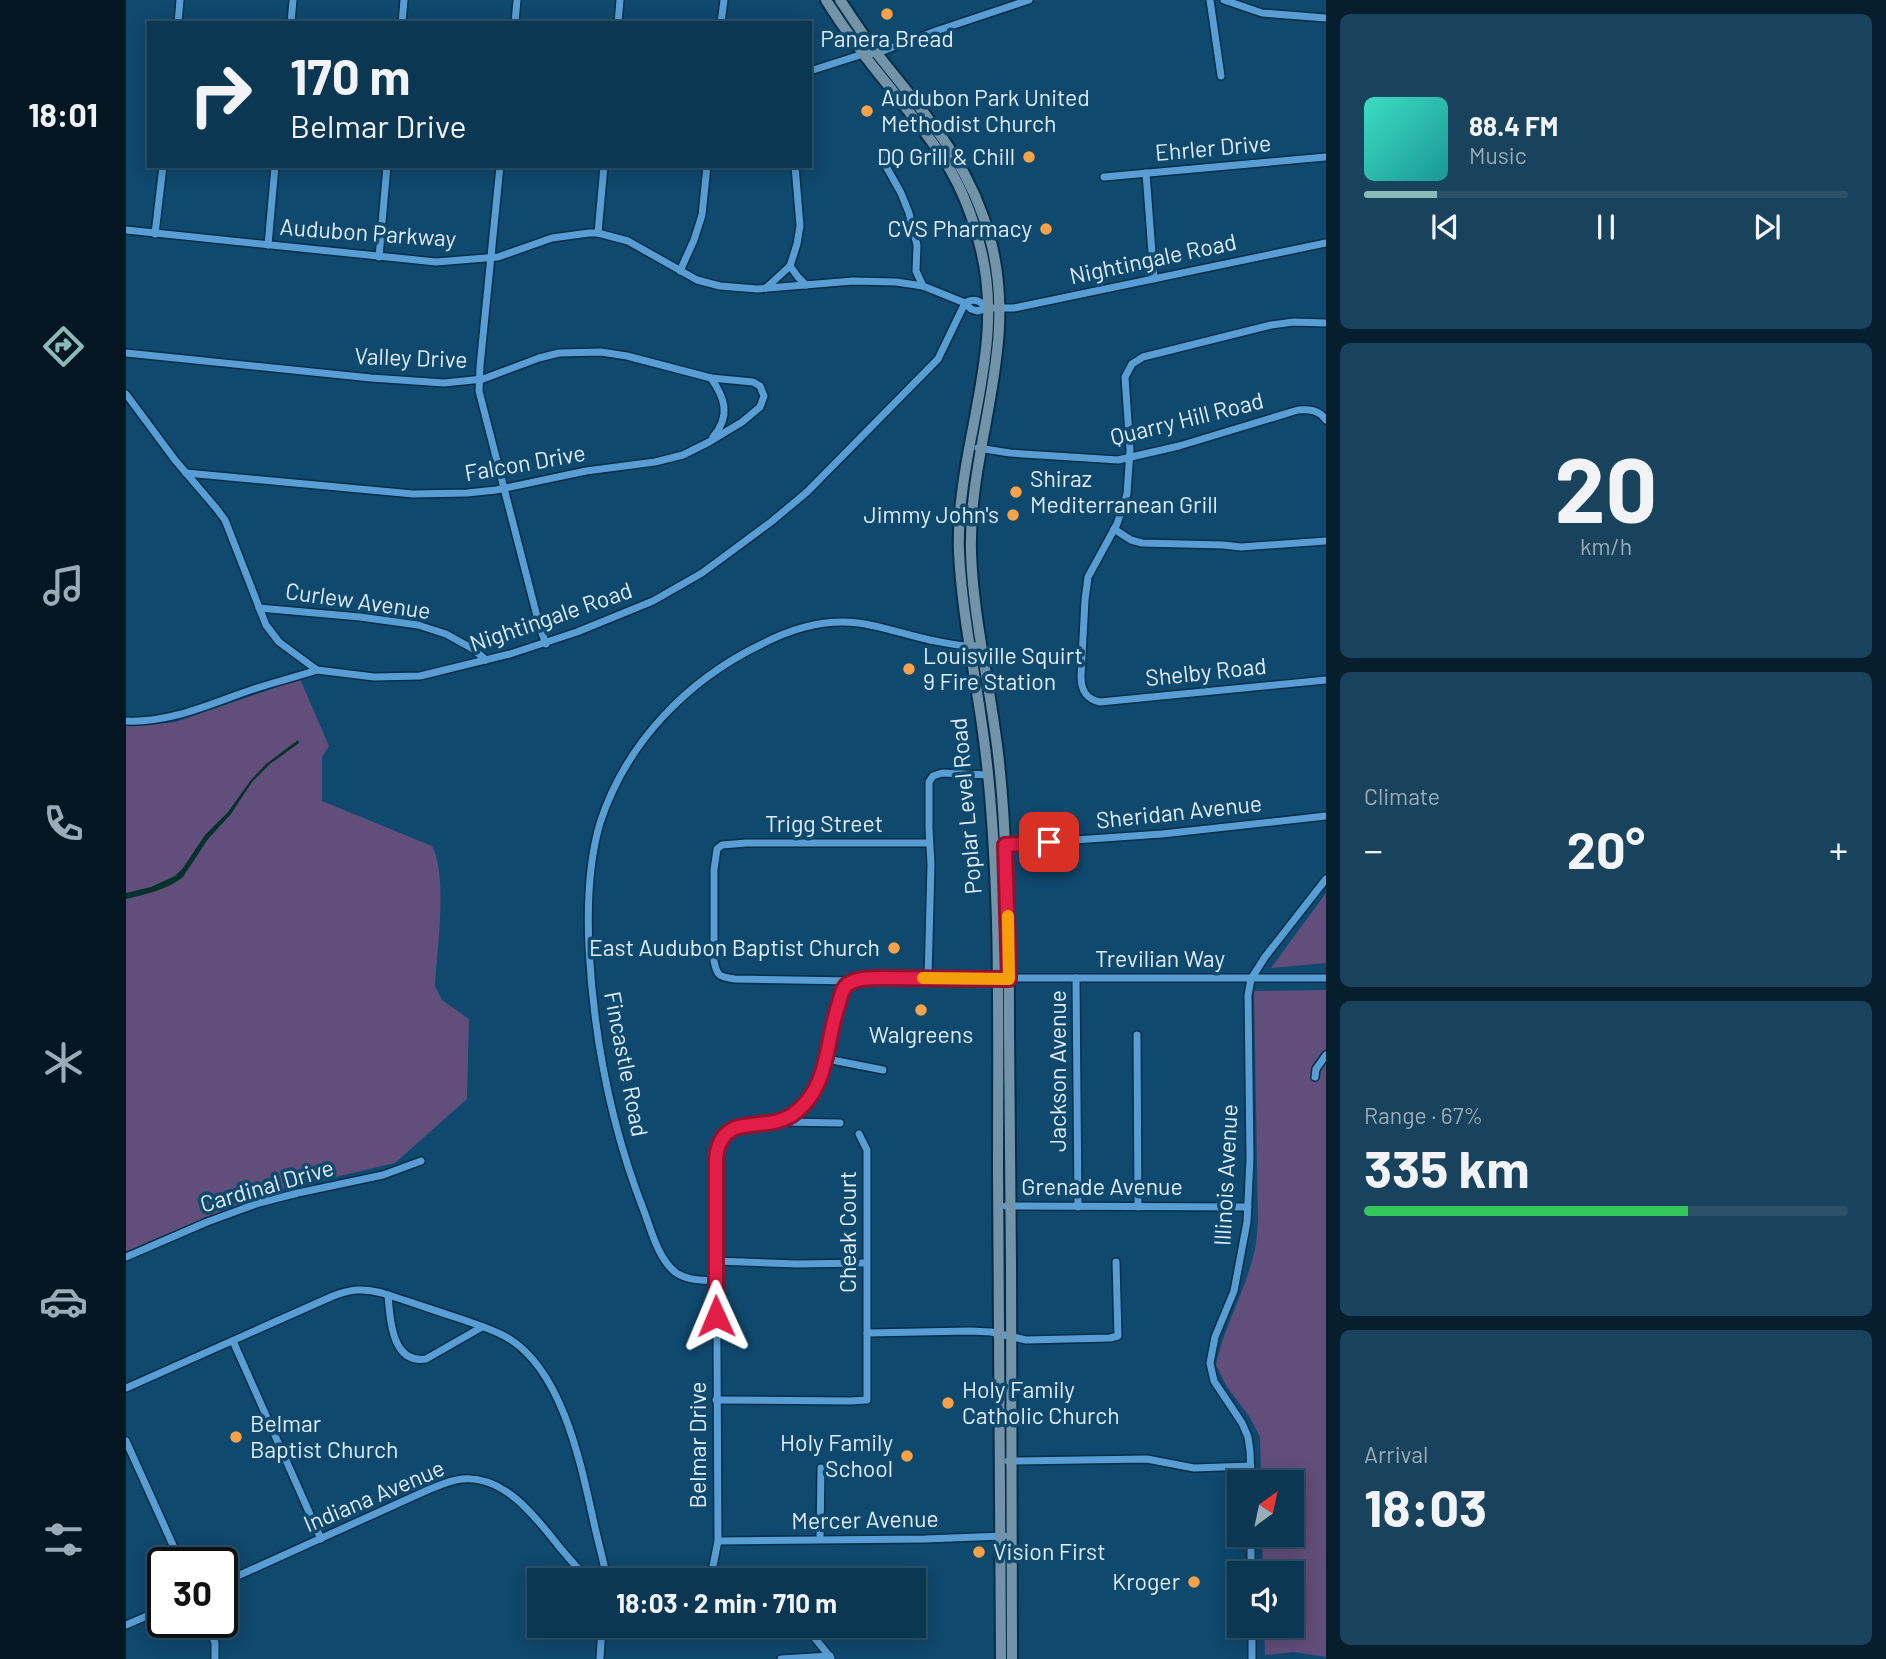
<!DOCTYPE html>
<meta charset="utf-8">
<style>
:root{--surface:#0b3752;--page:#19425c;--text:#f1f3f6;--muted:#9aacb8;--line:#2b5169;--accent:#8bbbb9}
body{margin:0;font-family:Barlow,sans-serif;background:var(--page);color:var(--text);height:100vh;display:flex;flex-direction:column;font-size:26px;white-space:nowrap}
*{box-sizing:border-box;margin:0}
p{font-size:23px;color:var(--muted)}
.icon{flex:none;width:38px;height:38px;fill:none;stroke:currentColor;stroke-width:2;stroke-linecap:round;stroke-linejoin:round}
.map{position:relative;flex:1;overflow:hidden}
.side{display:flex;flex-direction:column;gap:14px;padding:14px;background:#061e2d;width:560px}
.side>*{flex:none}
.top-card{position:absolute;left:21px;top:21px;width:665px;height:147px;border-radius:0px;box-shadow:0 4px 18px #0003,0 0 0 2px var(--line);background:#0b3752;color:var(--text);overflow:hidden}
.needle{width:46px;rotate:33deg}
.fabs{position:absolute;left:1101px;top:1470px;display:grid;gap:14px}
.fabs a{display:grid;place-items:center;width:77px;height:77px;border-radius:0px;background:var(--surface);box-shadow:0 4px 18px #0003,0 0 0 2px var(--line);font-size:35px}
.speed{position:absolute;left:21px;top:1547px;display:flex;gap:14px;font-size:35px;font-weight:700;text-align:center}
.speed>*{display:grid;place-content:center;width:91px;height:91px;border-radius:50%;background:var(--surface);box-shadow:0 4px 18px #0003,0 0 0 2px var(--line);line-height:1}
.speed .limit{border:4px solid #111;border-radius:10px;background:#fff;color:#111}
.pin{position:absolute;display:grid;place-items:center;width:60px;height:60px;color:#fff;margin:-30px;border-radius:14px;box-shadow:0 4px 10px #0006}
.me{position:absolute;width:77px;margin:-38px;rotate:359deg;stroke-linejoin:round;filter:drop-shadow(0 0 5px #0008)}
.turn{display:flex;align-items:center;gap:24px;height:147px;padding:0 28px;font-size:32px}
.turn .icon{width:91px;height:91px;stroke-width:2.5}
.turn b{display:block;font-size:49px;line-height:60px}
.big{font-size:52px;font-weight:700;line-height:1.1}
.side .widget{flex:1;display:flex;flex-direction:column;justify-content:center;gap:10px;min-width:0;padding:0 24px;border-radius:10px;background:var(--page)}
.side .dial{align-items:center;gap:0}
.dial b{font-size:91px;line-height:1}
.song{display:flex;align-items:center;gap:21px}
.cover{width:84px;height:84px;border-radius:10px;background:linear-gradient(135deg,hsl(170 70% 55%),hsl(180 70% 35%))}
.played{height:7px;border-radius:4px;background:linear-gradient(90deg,var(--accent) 15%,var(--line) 15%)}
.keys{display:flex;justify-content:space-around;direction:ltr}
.heat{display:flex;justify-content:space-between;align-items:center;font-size:38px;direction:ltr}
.charge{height:10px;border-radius:5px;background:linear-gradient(90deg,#34c759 67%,var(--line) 0)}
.trip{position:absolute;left:401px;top:1568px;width:399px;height:70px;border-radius:0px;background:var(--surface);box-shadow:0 4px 18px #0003,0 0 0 2px var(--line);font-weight:700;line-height:70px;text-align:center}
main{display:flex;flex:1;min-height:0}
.menu{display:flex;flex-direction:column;width:126px;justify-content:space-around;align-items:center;background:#041621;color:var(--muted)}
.menu .icon{width:49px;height:49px}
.menu .on{color:var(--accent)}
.menu b{font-size:32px;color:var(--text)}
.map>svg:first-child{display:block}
.green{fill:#614e7b}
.water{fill:#07312c}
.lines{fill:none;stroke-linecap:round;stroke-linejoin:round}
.street-casing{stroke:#062e48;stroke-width:10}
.secondary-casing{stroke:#062e48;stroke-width:14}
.street{stroke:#589ed4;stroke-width:7}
.secondary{stroke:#7393a8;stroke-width:10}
.route-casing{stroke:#92132f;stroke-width:18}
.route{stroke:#e11d48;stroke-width:12}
.slow{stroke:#f59e0b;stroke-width:12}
.poi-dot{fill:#f7a149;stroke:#0f496e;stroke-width:2.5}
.labels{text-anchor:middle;stroke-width:7;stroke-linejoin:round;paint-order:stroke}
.poi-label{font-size:23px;fill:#e0edf9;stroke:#0f496e;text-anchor:start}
.street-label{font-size:23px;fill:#e0edf9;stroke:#0f496e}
</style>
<main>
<nav class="menu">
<b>18:01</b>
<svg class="icon on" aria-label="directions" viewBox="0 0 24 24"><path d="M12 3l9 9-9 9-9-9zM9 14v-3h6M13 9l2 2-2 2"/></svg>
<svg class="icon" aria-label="music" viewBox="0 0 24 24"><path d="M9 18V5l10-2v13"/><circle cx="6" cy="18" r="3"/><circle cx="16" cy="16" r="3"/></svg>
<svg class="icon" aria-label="phone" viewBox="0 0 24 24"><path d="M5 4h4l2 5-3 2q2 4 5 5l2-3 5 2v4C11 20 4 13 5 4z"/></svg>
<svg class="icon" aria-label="climate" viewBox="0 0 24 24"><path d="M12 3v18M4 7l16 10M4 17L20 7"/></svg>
<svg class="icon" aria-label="car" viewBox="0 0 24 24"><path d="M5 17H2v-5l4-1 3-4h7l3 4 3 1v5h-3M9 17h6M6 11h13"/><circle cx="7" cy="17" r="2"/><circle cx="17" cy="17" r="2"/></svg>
<svg class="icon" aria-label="filters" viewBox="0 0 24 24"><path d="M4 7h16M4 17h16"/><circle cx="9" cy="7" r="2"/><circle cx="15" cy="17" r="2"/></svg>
</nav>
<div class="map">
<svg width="1200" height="1659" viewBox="0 0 1200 1659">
<rect width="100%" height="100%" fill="#0f496e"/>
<g class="green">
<path d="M174,679l29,67 -7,11v44l110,45c16,29 5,104 3,140l7,14 27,19 -2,80 -72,64 -128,30 -141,59v-528l16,1 34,-3z"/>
<polygon points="1200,893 1200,963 1145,968"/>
<path d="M1200,990v667l-32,-5 -29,3 -1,-29h28v-53h-29l-1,-38h30v-53h-31l-1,-45 -11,-21 -22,-29 -11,-22c8,-39 29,-73 38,-112 3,-10 3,-22 4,-33l-4,-229z"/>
</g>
<path class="water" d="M172,740l1,3 -29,21 -18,18 -21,32 -23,25 -25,38c-16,13 -37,17 -57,22v-6l25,-6 24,-11 8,-8 22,-33 23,-23 23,-32 15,-16z"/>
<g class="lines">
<defs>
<g id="street">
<polyline points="1084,0 1095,76"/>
<polyline points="1098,0 1136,13 1200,18"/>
<polyline points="52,23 54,0"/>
<polyline points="165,23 167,0"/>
<polyline points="276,23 278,0"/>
<polyline points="389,23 391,0"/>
<polyline points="492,23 494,0"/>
<polyline points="595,23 598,0"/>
<polyline points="684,71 737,54 751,53 810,31 903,0"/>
<polyline points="756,159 775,193 783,213 791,245 790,271 797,286"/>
<polyline points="374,166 354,366 353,391 414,628 420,644"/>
<polyline points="1020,173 1028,279"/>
<polyline points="978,177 1200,157"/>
<polyline points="0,230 310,262 372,257 426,238 463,233 472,233 502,241 571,280 594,286 631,289 727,281 770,282 797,286 839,303 845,309 851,311 862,308 888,308 1200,243"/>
<polyline points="472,233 478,166"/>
<polyline points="29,234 37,166"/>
<polyline points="142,245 149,166"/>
<polyline points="253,257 261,166"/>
<polyline points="664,266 672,277 680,285"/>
<polyline points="554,271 568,240 576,215 581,166"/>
<polyline points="640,288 664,266 671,244 674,226 669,166"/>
<path d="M839,303c10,-6 15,-1 23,5"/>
<path d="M1200,323l-32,-1 -23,3 -128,32 -11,7 -7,13 5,73 -3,44 -10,30 -29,53 -3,23 -4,76c0,14 5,23 19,26l226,-22"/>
<polyline points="0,353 245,378 318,383 357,379 413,358 433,353 475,352 501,356 585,378 627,382 634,386 638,396 634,407 616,422 583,442 557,455 529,462 460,471 370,490 341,493 287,494 60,473"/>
<path d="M585,378c14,20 20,38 2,59"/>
<polyline points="0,394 49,460 90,508 99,520 140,625 153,642 191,670 248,677 294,676 384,654 451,632 527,601 576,573 645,522 681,492 812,359 839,303"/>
<path d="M852,448l32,5 108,7 61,-14 119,-36c12,-1 21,0 28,10"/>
<polyline points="988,529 1005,540 1016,543 1097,545 1115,547 1200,541"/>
<polyline points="133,608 234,617 292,625 320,634 347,649 360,660"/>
<path d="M0,721c46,2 85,-18 128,-32 21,-7 42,-12 63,-19"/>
<polyline points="875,845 1036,834 1200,816"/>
<polyline points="802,978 805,865 803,828 803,782 807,776 816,773 862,775"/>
<polyline points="950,978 952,1207"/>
<path d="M728,981l-119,-2c-16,-2 -18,-3 -21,-18v-91l3,-21 5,-4 24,-2h183"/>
<polyline points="1011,1035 1012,1207"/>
<polyline points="701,1059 757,1070"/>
<polyline points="1189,1077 1190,1069 1200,1055"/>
<polyline points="657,1122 714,1123"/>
<polyline points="880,1206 1122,1207"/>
<polyline points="0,1257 81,1222 133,1203 172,1193 257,1175 295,1161"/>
<polyline points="590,1261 671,1264 740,1263"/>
<path d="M590,1281c-14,-1 -29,0 -41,-9 -17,-14 -24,-42 -31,-61 -33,-84 -50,-172 -55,-262 -2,-42 -1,-85 11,-126 26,-80 87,-143 162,-179 29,-15 63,-25 96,-21 24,3 48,12 72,17 17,3 35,8 52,5"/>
<path d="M262,1295c2,25 4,69 38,64l56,-32"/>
<polyline points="741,1333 844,1331 865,1332 900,1340 984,1338 992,1336 990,1262"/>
<polyline points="107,1341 195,1539"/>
<path d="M0,1388l207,-92c18,-7 30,-8 49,-3 26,8 51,17 76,25 17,6 35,11 50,20 55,33 73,127 86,185 4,19 10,38 13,57"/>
<polyline points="590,1400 724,1401 741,1400 741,1150 733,1134"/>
<polyline points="0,1441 55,1563"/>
<polyline points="882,1461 1021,1459 1068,1468 1125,1466"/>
<polyline points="1125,1482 1124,1451 1122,1437 1116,1423 1088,1381 1084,1363 1089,1337 1108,1291 1121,1222 1124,1158 1122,995 1125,979 1139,957 1200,879"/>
<polyline points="1125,1535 1125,1573"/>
<polyline points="694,1539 695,1468"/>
<polyline points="592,1541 799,1539 878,1536"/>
<path d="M586,1571l6,-30 -2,-389c10,-38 43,-20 67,-32 11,-5 22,-15 29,-24 17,-25 20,-100 36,-112 9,-6 22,-6 32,-6h446"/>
<polyline points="536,1580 586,1571 595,1571 614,1580"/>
<path d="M96,1583l208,-94c10,-4 21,-9 32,-10 44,-4 75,40 99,70 10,11 18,23 31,31"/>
<polyline points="81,1622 89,1643 89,1659"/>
<polyline points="0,1625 37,1609"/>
<polyline points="679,1626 705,1658"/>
<polyline points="1126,1626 1126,1659"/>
<polyline points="474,1659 476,1626"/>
<polyline points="655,1659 704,1656"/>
</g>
<g id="secondary">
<path d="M700,0c20,32 42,61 66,90 19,25 40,49 56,76 15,25 25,52 32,80 28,104 -25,202 -21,306 3,63 17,125 25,188 8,59 11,120 13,180 2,83 1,166 1,249 1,163 2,327 3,490"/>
<path d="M714,0c13,19 25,38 39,56 47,60 90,105 111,182 30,111 -22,206 -19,315 2,60 16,119 24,178 8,54 10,109 12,163 2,46 2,92 2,138 1,77 2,154 2,232 0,131 1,263 1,395"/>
</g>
</defs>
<use href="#street" class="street-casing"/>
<use href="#secondary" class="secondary-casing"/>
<use href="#street" class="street"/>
<use href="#secondary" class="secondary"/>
</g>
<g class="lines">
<defs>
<path id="route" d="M590,1316v-157c1,-14 6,-25 19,-31 19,-6 40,-2 57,-13 38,-26 33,-73 47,-112 2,-7 3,-15 9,-19 9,-6 22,-6 32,-6l129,1 -4,-134 44,-3"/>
</defs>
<use href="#route" class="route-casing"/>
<use href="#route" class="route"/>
<polyline class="slow" points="797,978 883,979 882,916"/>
</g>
<g class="poi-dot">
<circle cx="761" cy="14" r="7"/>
<circle cx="741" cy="111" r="7"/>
<circle cx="903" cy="157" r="7"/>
<circle cx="920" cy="229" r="7"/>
<circle cx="890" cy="492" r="7"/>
<circle cx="887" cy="515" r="7"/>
<circle cx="783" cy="669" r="7"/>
<circle cx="768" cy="948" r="7"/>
<circle cx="795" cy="1010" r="7"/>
<circle cx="822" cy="1403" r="7"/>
<circle cx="110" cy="1437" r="7"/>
<circle cx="781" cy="1456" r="7"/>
<circle cx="853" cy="1552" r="7"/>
<circle cx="1068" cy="1582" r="7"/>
</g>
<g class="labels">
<g class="poi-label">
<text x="761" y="47" text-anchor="middle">Panera Bread</text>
<text x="755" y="106">Audubon Park United<tspan x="755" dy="26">Methodist Church</tspan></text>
<text x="889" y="165" text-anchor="end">DQ Grill &amp; Chill</text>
<text x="906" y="237" text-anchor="end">CVS Pharmacy</text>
<text x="904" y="487">Shiraz<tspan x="904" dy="26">Mediterranean Grill</tspan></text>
<text x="873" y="523" text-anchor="end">Jimmy John's</text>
<text x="797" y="664">Louisville Squirt<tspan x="797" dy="26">9 Fire Station</tspan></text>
<text x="754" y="956" text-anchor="end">East Audubon Baptist Church</text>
<text x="795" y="1043" text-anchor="middle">Walgreens</text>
<text x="836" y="1398">Holy Family<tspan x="836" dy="26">Catholic Church</tspan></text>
<text x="124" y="1432">Belmar<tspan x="124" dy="26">Baptist Church</tspan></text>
<text x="767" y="1451" text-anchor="end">Holy Family<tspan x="767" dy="26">School</tspan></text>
<text x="867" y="1560">Vision First</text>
<text x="1054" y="1590" text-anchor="end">Kroger</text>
</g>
<g class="street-label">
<text transform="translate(1087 148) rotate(-5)" y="8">Ehrler Drive</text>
<text transform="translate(242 233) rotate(4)" y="8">Audubon Parkway</text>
<text transform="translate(1027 259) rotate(-12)" y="8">Nightingale Road</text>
<text transform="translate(285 358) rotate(2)" y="8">Valley Drive</text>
<text transform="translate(1061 419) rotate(-14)" y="8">Quarry Hill Road</text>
<text transform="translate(399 463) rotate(-10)" y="8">Falcon Drive</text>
<text transform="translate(232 601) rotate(8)" y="8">Curlew Avenue</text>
<text transform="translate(425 617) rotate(-19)" y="8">Nightingale Road</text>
<text transform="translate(1080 672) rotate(-6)" y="8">Shelby Road</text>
<text transform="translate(840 806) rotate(-95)" y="8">Poplar Level Road</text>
<text transform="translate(1053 812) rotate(-6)" y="8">Sheridan Avenue</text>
<text x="698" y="832">Trigg Street</text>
<text x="1034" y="967">Trevilian Way</text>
<text transform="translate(500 1064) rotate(79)" y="8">Fincastle Road</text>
<text transform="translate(932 1071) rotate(-90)" y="8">Jackson Avenue</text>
<text transform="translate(1100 1175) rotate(-87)" y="8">Illinois Avenue</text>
<text transform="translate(141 1186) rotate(-16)" y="8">Cardinal Drive</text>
<text x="976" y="1195">Grenade Avenue</text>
<text transform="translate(722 1232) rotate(-90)" y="8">Cheak Court</text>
<text transform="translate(572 1445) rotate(-90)" y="8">Belmar Drive</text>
<text transform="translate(248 1496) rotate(-23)" y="8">Indiana Avenue</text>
<text transform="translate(739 1520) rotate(-1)" y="8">Mercer Avenue</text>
</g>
</g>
</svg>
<div class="fabs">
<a><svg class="needle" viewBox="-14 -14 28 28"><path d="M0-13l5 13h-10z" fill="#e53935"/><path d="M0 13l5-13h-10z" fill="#9aacb8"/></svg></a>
<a><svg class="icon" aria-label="sound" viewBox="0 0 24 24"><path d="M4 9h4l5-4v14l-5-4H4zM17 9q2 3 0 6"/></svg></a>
</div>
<div class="speed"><div class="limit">30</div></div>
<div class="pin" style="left:923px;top:842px;background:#d93025"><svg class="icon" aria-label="arrive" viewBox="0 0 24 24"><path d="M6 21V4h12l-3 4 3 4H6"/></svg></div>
<svg class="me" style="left:590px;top:1316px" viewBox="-20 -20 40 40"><path d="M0-17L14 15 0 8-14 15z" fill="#e11d48" stroke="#fff" stroke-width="4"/></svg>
<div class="trip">18:03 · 2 min · 710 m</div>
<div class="top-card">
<div class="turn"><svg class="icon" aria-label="right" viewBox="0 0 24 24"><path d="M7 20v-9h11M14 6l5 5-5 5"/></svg><div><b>170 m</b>Belmar Drive</div></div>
</div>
</div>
<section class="side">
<div class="widget">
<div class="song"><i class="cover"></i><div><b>88.4 FM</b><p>Music</p></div></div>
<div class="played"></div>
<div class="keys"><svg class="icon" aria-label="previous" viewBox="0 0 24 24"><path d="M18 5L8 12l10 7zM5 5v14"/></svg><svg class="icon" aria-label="pause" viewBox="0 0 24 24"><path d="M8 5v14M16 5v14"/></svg><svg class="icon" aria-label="next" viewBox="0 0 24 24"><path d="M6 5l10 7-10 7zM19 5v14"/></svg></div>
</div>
<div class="widget dial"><b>20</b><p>km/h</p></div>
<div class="widget"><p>Climate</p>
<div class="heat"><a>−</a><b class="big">20°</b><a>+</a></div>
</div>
<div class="widget"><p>Range · 67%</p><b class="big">335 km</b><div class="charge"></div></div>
<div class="widget"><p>Arrival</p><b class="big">18:03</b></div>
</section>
</main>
